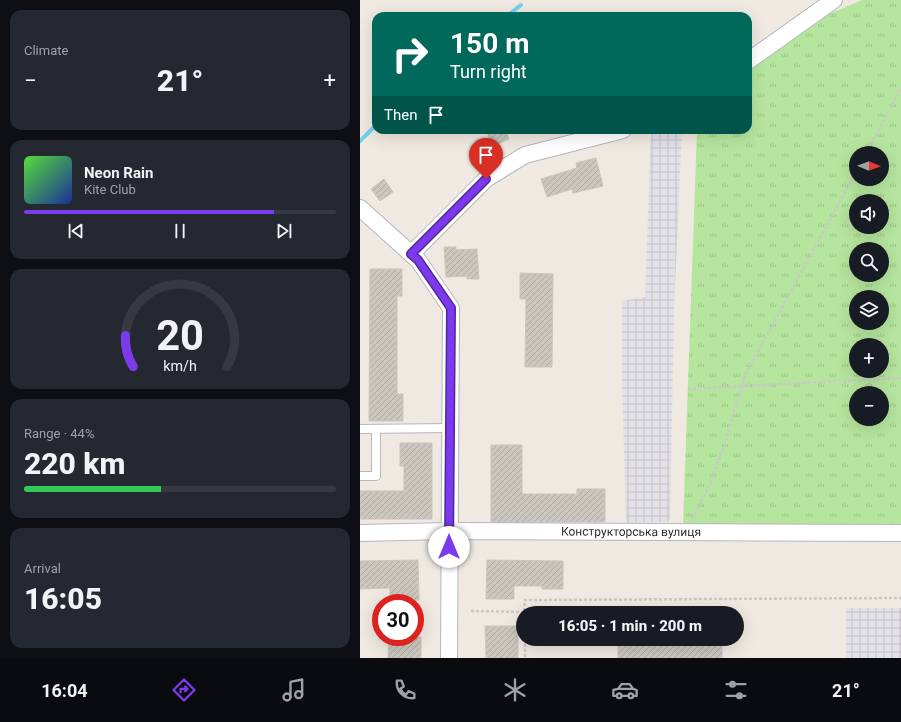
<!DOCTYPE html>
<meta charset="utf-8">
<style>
:root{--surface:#171b24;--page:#242831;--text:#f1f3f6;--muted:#9ea1a6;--line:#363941;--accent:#7c3aed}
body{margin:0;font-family:Roboto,sans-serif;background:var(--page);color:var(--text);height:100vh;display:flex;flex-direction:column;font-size:15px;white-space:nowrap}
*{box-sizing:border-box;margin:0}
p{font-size:13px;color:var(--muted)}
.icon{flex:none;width:22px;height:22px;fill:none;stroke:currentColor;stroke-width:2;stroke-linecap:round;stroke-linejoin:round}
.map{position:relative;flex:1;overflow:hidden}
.details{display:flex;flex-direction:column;gap:10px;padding:10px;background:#0d0f14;width:360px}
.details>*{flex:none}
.hud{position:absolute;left:12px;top:12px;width:380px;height:122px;border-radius:12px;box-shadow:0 4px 16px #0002;background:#00695c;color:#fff;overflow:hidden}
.needle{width:26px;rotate:91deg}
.controls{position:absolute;left:489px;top:146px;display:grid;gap:8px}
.controls a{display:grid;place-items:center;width:40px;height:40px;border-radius:50%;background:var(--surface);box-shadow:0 4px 16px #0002;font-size:20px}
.speed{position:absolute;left:12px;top:594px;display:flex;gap:8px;font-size:20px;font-weight:700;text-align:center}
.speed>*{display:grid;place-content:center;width:52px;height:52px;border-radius:50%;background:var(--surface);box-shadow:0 4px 16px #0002;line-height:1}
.speed .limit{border:6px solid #d22;background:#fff;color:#111}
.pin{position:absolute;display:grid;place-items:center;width:34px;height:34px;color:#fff;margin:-41px -17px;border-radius:50% 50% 50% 0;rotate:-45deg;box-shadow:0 0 4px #0007}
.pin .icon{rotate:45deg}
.me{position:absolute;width:44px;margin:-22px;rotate:0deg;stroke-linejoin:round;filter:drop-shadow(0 0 3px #0008)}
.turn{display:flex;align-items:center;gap:14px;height:84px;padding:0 12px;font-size:18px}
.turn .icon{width:52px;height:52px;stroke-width:2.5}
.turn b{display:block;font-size:28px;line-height:34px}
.then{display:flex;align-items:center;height:38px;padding:0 12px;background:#0003;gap:8px;font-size:15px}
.big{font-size:30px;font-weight:800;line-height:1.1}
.details .widget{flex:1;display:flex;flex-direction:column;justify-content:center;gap:6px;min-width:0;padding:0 14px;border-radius:12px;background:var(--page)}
.details .dial{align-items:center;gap:0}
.dial svg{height:104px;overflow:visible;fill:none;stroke:var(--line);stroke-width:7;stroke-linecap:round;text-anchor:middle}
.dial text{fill:var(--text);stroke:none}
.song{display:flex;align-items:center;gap:12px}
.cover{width:48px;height:48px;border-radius:6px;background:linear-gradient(135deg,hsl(110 70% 55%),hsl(230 70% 35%))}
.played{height:4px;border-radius:2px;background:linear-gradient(90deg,var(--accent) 80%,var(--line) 80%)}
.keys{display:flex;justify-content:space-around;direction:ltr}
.heat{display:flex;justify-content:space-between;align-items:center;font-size:22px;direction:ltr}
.charge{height:6px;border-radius:3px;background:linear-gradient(90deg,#34c759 44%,var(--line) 0)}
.trip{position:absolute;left:156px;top:606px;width:228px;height:40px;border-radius:20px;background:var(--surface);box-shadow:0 4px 16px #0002;font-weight:800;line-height:40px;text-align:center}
.tabs{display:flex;height:64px;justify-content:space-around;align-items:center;background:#090b0e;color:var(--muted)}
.tabs .icon{width:28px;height:28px}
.tabs .selected{color:var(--accent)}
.tabs b{font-size:18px;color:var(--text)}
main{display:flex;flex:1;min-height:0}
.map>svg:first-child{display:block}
.industrial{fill:url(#industrial-grid)}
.grass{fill:url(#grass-tufts);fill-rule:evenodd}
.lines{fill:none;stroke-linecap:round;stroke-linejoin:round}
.stream{stroke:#75cff0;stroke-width:4}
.building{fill:url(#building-hatch);stroke:#cbc5ba}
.lane-casing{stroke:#b4b7c1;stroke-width:10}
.street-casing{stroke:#b4b7c1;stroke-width:18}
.path{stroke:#c9c9c9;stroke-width:2.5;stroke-dasharray:3 2;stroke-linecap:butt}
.lane{stroke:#fff;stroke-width:8}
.street{stroke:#fff;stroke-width:16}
.route-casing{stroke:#51269a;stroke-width:10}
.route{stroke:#7c3aed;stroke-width:7}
.labels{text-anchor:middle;stroke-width:3.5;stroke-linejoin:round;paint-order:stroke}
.street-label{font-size:12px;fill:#2e2e2e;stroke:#fff}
</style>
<main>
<section class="details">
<div class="widget"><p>Climate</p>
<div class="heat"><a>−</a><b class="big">21°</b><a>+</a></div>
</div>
<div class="widget">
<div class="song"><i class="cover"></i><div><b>Neon Rain</b><p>Kite Club</p></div></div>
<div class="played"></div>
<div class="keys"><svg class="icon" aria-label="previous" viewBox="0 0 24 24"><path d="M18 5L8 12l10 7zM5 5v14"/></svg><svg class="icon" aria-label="pause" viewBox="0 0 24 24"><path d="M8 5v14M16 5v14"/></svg><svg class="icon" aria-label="next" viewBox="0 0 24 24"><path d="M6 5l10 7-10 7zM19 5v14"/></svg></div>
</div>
<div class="widget dial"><svg viewBox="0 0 100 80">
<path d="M14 69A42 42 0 1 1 86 69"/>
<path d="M14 69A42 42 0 0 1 8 45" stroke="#7c3aed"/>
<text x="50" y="56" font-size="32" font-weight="700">20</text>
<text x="50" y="72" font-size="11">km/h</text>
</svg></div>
<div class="widget"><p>Range · 44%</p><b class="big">220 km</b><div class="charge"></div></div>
<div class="widget"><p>Arrival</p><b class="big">16:05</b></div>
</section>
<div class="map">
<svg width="541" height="658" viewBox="0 0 541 658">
<defs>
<pattern id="industrial-grid" width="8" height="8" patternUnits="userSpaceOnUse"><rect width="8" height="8" fill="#e3e1e8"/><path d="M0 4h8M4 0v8" fill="none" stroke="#c3c1c7"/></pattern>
<pattern id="grass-tufts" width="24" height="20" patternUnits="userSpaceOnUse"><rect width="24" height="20" fill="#b6e59e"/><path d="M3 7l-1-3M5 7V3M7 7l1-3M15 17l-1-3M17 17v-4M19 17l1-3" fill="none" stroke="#9dc588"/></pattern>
<pattern id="building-hatch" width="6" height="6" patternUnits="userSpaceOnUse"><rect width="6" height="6" fill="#cbc7bf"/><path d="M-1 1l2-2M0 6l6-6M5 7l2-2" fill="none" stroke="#afaba4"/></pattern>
</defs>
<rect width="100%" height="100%" fill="#efe9e1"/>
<g class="industrial">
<polygon points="291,130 322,130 314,311 310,522 266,523 262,379 262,301 285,297"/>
<rect x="486" y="608" width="55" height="50"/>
</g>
<path class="grass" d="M502,0h39v526l-218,-1 14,-395h51v-58l60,-49zM496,153h26v26h-26zM496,201h26v26h-26zM496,249h26v26h-26zM496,297h26v26h-26zM496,345h26v26h-26zM496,393h26v26h-26z"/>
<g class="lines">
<g class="stream">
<polyline points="147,16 161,5"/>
<polyline points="0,141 16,125"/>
</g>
</g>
<g class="building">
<polygon points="126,130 145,130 149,139 133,146"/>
<polygon points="236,158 243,186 213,193 212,189 187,197 181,179 217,168 216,163"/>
<polygon points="24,179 33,192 20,201 11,189"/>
<polygon points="84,247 96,247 96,250 117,249 119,279 107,279 107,276 86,277"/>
<polygon points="10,269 42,269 42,296 37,296 37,394 43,394 43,421 9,421"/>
<polygon points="160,273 193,274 192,367 165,367 166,299 160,299"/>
<polygon points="40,443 72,443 72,519 0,519 0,491 44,491 44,466 40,466"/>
<polygon points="131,445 162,445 162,494 217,494 217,489 245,489 245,522 131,522"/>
<polygon points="58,560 59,600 30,600 30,588 0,589 0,561"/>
<polygon points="127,560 203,561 203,589 182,589 182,586 154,586 154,599 126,599"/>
<polygon points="125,626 158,626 158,658 126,658"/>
<polygon points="29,637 61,637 61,658 28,658"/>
<polygon points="258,639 273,639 273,642 306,641 306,644 334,644 334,639 362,639 362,658 258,658"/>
</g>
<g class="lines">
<defs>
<g id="lane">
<polyline points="0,429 90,428"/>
<polyline points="0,476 16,476 16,429"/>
</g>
<g id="street">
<polyline points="388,61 474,0"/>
<polyline points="0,208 58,260 91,308 89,658"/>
<polyline points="51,254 126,179 165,155 263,130"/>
<path id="s1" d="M0,533l89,-2 452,2"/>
</g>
</defs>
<use href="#lane" class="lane-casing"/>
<use href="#street" class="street-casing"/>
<g class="path">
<polyline points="506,153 541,89"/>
<polyline points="328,389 541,378"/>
<polyline points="332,519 351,482 367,436 385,375 496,172"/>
<polyline points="111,611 165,612"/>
<polyline points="164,611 165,600 541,598"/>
<polyline points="165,639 165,658"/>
</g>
<use href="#lane" class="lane"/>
<use href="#street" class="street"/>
</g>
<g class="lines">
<defs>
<polyline id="route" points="89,547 91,308 58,260 51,254 126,179"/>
</defs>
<use href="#route" class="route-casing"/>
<use href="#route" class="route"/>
</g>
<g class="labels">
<g class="street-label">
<text dy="4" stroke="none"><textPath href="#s1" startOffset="271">Конструкторська вулиця</textPath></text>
</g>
</g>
</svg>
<div class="controls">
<a><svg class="needle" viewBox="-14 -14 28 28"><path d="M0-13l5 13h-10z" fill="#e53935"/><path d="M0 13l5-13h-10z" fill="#9ea1a6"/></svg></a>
<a><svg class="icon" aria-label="sound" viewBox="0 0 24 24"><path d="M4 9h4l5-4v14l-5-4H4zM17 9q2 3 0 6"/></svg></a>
<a><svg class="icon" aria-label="search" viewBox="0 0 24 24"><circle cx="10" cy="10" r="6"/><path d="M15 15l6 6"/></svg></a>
<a><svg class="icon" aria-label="layers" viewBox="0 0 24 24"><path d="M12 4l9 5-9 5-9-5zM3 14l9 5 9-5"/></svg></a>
<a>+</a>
<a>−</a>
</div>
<div class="speed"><div class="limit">30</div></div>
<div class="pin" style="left:126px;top:179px;background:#d93025"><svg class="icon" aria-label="arrive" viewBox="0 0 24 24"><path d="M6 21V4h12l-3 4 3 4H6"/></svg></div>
<svg class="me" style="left:89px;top:547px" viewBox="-20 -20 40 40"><circle r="19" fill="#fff"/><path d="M0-13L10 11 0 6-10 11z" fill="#7c3aed"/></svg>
<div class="trip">16:05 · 1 min · 200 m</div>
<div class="hud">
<div class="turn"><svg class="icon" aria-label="right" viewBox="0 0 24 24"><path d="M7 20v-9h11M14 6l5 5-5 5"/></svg><div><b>150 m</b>Turn right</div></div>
<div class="then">Then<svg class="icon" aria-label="arrive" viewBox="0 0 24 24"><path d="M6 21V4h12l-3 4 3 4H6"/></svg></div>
</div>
</div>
</main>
<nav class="tabs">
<b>16:04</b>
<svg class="icon selected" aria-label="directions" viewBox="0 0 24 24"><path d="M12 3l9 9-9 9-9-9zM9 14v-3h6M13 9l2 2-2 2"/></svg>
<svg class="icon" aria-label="music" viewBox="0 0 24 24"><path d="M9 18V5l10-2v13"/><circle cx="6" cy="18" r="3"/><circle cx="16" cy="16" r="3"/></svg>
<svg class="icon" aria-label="phone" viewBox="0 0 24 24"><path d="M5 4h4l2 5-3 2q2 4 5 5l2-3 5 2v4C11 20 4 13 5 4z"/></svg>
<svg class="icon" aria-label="climate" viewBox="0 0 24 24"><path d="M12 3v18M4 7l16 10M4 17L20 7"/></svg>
<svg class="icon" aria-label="car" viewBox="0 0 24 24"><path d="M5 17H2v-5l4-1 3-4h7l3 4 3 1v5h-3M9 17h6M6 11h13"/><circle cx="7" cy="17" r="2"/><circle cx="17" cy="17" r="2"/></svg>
<svg class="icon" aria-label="filters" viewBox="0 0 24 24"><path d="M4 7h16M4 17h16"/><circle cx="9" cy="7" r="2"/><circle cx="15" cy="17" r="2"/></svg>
<b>21°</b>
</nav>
